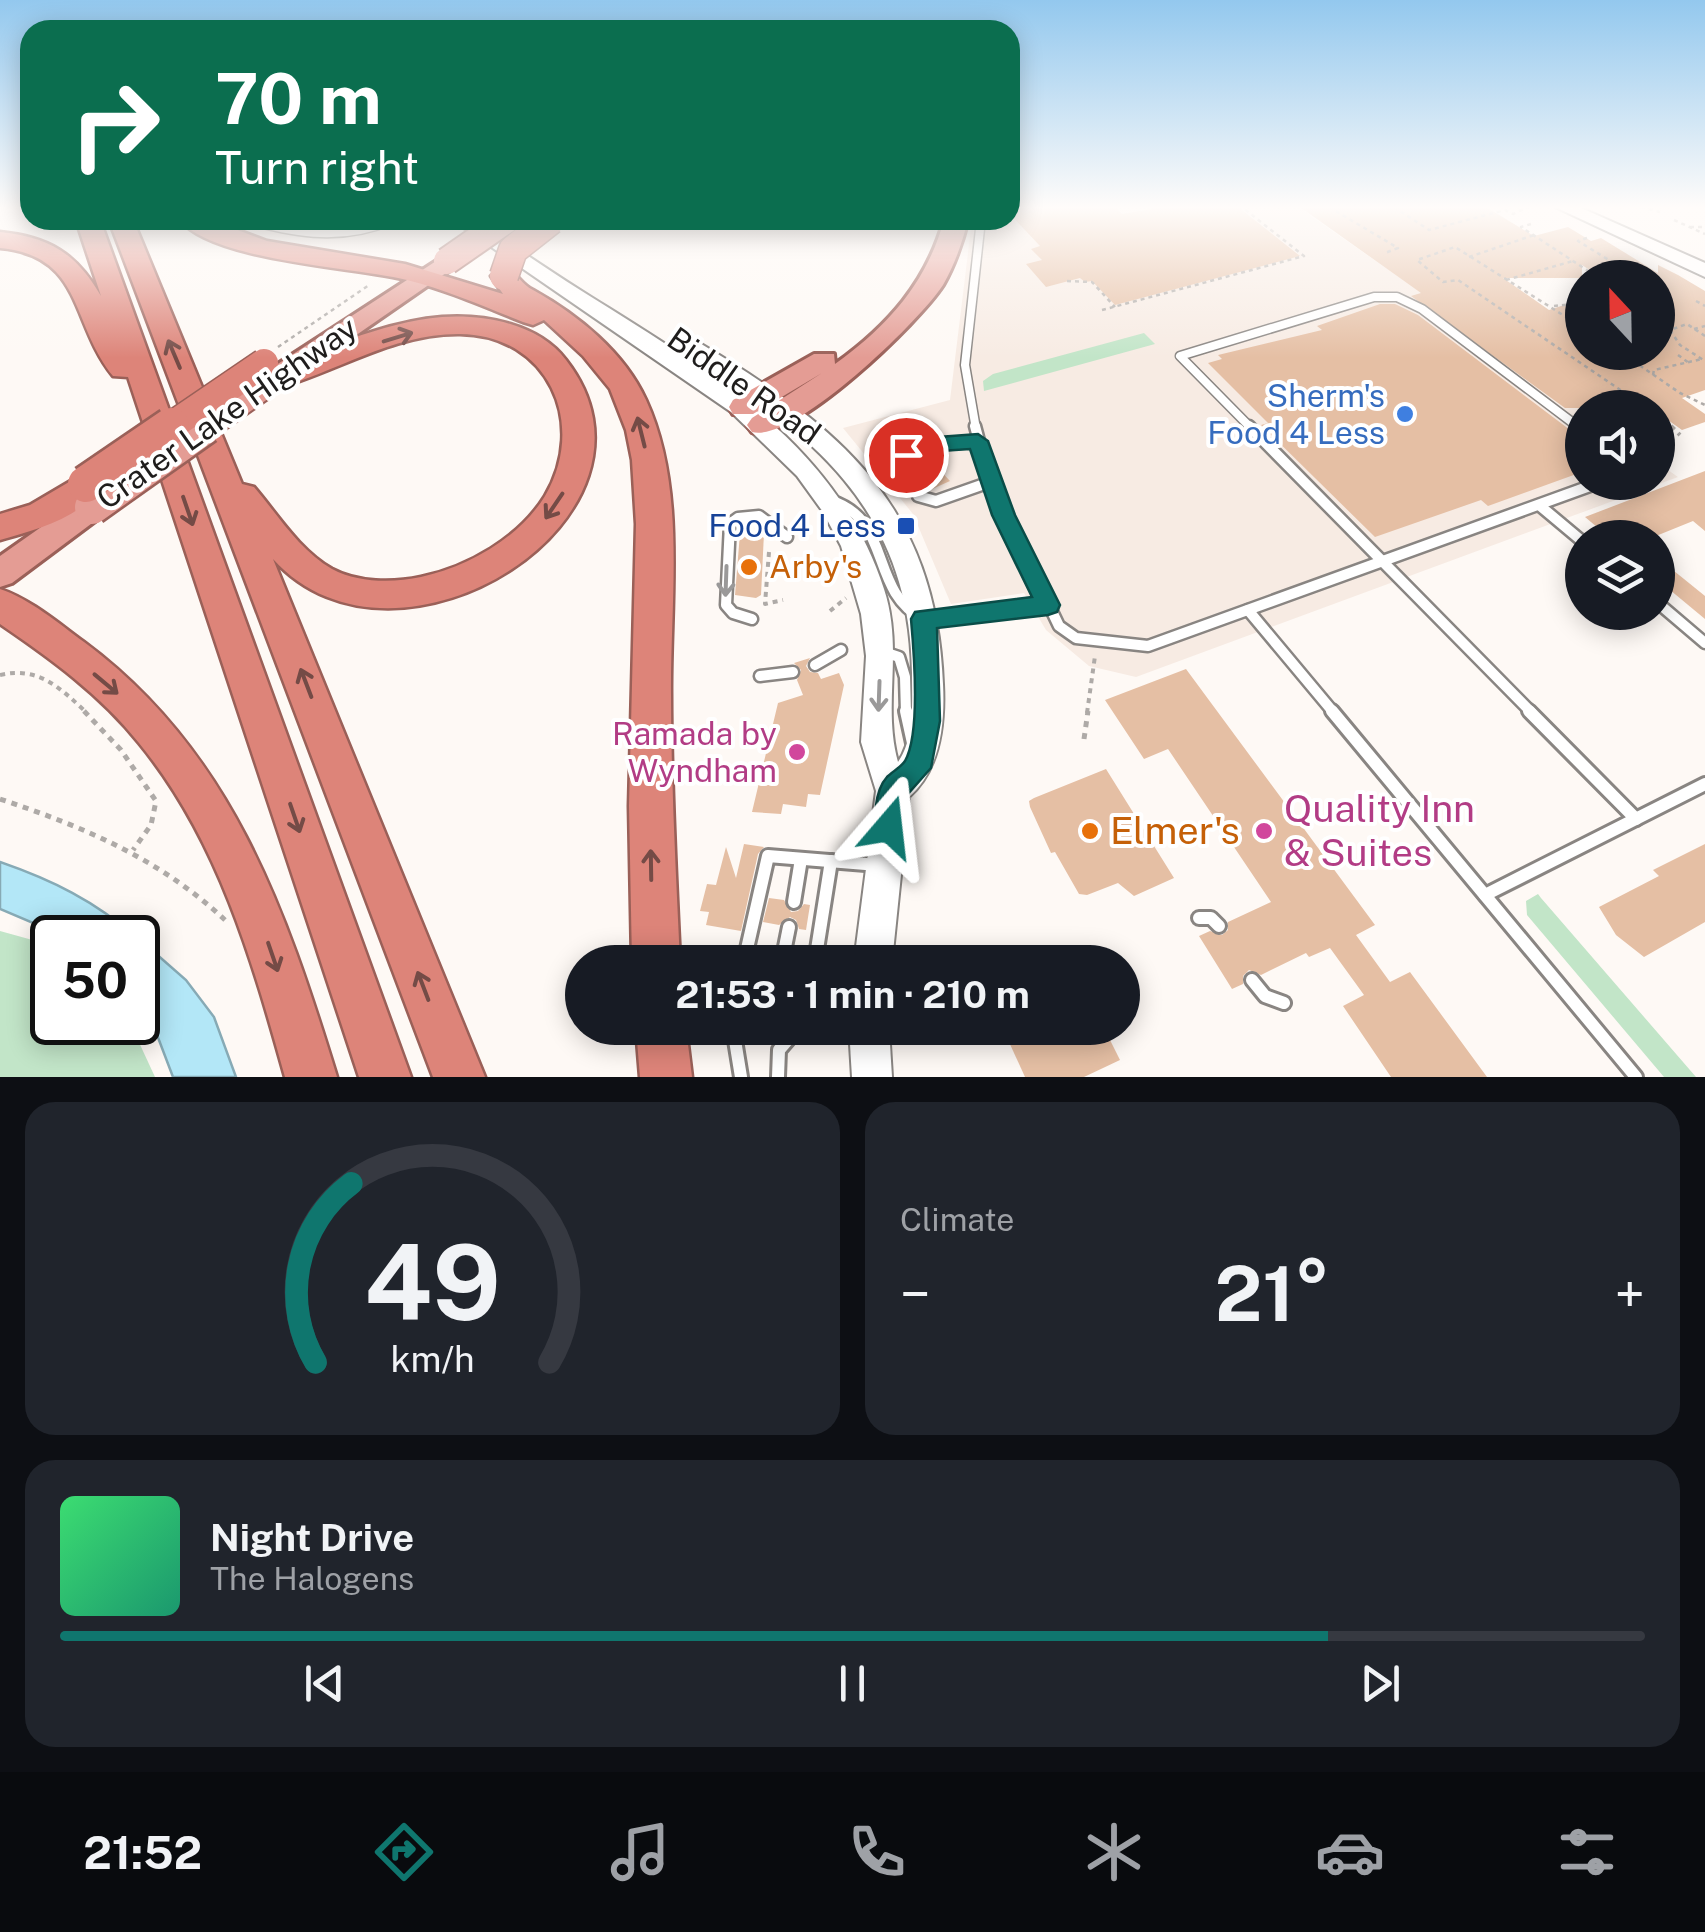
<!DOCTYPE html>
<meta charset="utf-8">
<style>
:root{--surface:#171b24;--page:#20242c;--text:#f1f3f6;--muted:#9ea1a6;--line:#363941;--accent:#0f766e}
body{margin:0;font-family:"Public Sans",sans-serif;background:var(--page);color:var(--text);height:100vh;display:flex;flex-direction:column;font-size:38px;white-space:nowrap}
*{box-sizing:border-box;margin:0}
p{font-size:32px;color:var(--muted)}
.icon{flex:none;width:55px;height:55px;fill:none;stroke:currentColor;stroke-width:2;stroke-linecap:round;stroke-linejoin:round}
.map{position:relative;height:1077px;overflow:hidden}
.details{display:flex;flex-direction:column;gap:25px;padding:25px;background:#0d0f14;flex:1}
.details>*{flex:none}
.banner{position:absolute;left:20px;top:20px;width:1000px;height:210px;border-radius:30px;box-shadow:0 5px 25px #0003;background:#0b6e4f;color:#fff;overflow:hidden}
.needle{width:65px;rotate:338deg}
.buttons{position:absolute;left:1565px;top:260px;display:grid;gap:20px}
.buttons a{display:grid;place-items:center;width:110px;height:110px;border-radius:50%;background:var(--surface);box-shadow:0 5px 25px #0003;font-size:50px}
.speed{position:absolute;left:30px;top:915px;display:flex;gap:20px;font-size:50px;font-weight:700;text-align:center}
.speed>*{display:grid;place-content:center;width:130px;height:130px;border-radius:50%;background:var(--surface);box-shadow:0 5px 25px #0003;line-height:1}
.speed .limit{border:5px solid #111;border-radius:15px;background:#fff;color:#111}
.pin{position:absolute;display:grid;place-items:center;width:85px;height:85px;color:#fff;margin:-42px;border:5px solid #fff;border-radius:50%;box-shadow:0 2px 10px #0007}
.me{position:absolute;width:110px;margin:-55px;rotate:17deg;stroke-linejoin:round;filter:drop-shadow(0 0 8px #0008)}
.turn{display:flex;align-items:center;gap:35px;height:210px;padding:0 30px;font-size:45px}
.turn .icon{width:130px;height:130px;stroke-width:2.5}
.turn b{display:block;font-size:70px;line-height:85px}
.big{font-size:75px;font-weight:700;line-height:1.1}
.details .card{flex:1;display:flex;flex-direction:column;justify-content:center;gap:15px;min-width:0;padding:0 35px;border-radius:30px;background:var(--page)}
.details .dial{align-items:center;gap:0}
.dial svg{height:260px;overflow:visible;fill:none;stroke:var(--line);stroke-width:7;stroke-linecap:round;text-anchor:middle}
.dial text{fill:var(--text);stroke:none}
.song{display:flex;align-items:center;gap:30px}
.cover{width:120px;height:120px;border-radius:15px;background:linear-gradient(135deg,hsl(140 70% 55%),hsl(160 70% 35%))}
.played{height:10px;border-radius:5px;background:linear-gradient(90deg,var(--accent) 80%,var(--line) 80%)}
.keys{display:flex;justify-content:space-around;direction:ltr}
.heat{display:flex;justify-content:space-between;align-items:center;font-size:55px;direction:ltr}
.details .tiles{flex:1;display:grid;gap:25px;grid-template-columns:1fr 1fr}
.card:last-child{grid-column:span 2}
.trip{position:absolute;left:565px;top:945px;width:575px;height:100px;border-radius:50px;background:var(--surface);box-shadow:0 5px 25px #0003;font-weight:700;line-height:100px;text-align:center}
.dock{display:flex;height:160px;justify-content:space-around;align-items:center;background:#090b0e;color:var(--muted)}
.dock .icon{width:70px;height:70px}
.dock .selected{color:var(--accent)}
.dock b{font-size:45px;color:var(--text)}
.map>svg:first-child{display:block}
.built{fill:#f7ebe3}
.green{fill:#c2e5c8}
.water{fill:#b3e7f7;stroke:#87aab5;stroke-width:2.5}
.building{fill:#e5bfa4;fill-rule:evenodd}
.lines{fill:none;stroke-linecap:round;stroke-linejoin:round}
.service-far2-casing{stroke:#898582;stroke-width:11}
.service-far1-casing{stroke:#898582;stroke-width:15}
.service-casing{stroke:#898582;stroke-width:18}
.secondary-casing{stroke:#898582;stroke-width:4}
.trunk-casing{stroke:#9a6058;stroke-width:6}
.motorway-casing{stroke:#9a6058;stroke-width:5}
.path-far2{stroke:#aeaaa7;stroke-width:2.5;stroke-dasharray:4 4;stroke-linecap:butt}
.path-far1{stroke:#aeaaa7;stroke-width:4;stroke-dasharray:5 5;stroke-linecap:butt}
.path{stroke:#aeaaa7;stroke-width:5;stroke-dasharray:6 6;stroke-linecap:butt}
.service-far2{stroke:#fff;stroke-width:8}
.service-far1{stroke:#fff;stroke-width:10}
.service{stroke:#fff;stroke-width:12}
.secondary{fill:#fff;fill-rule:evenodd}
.trunk{fill:#e49c94;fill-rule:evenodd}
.motorway{fill:#dd8479;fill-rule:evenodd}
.trunk-bridge-far1-casing{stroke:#9a6058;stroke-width:30;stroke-linecap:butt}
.trunk-bridge-casing{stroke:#9a6058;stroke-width:39;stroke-linecap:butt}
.motorway-bridge-far1-casing{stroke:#9a6058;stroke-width:31;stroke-linecap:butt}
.motorway-bridge-casing{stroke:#9a6058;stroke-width:41;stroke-linecap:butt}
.trunk-bridge-far1{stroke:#e49c94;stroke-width:26}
.trunk-bridge{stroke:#e49c94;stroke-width:34}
.motorway-bridge-far1{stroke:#dd8479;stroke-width:28}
.motorway-bridge{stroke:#dd8479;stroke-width:36}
.oneway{stroke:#744b46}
.oneway2{stroke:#9a9999}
.route{fill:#0f766e;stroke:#0a4d48;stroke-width:2.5}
.shop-dot{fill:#3f7fe0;stroke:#fff;stroke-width:4}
.transit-dot{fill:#1a4fb4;stroke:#fff;stroke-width:4}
.food-dot{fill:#e8710a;stroke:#fff;stroke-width:4}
.hotel-dot{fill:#d1479c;stroke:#fff;stroke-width:4}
.labels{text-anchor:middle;stroke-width:8;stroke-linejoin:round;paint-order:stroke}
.street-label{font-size:32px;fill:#1f1d1c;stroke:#fff}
.shop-label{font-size:32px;fill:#366cbe;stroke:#fff;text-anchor:end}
.transit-label{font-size:32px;fill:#164399;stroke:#fff;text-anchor:end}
.food-label{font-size:32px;fill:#c56008;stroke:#fff;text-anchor:start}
.hotel-label{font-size:32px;fill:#b23c85;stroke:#fff;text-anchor:end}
.near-hotel-label{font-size:38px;fill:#b23c85;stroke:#fff;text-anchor:start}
.near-food-label{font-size:38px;fill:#c56008;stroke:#fff;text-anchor:start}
</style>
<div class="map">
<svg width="1705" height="1077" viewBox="0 0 1705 1077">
<rect width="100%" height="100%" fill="#fef9f5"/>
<polygon class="built" points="1010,207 1298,207 1586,407 1582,408 1582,482 1658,482 1658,463 1678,477 1136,677 1089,666 1046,630 1024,593 951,604 913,514 843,428 950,400 972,220 1010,220"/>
<g class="green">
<polygon points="1144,333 1155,344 984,391 983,381 993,374"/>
<polygon points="1538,894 1541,898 1696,1077 1664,1077 1527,915 1526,901"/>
<polygon points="0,931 36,941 52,955 52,1022 130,1023 155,1077 0,1077"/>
</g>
<g class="water">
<path d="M0,862c52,18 95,39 137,76l-71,-1 -66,-28z"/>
<polygon points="138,938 186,980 214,1017 236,1077 173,1077 151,1019 138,995"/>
</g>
<g class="building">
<polygon points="1010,207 1115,207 1122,214 1164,207 1238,207 1300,256 1115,305 1092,281 1085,282 1080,278 1046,287 1026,264 1042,260 1031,249 1040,246 1010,214"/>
<path d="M1300,207h186l48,29 34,-9 23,14 10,-3 57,35v-8l20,10 27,16v99l-23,8 23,16v8l-23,8 -24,-17v-5h-93l-154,-112 10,-3zM1582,265l20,13h56v74h-76v-53l-33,11 -46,-32h79z"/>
<polygon points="1380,304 1395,304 1418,315 1582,439 1582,472 1488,506 1481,500 1375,537 1261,425 1268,423 1208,363 1222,359 1218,355 1322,330 1317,326"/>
<polygon points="934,464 950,481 930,490 917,487 910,492 902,482 914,475 915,467 926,471"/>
<polygon points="1705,471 1705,531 1693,521 1651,538 1610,538 1585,517"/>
<polygon points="740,533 764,533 761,595 756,598 735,595"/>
<polygon points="1658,558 1705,596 1705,619 1658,580"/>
<polygon points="810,658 806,666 810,672 818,673 821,679 839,673 844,685 820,795 808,794 806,807 783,804 781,814 752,812 778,703 803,695 797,680 801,670 794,663"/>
<polygon points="1186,669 1375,925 1356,935 1390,982 1410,972 1487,1077 1391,1077 1343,1006 1364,995 1330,948 1309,957 1306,953 1261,975 1249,970 1243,976 1243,984 1232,989 1199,936 1210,931 1222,935 1228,930 1228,922 1271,902 1168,749 1144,759 1105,700"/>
<polygon points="1106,769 1174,878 1134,896 1118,883 1087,895 1079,894 1055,852 1051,853 1030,807 1029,801 1034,798"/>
<polygon points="744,844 764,847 758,854 741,931 706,925 709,912 700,911 707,884 716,885 726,847 736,878"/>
<polygon points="1705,844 1705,922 1644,957 1616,935 1599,907 1659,876 1653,870"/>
<polygon points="769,898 784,900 791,912 798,911 804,904 810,905 806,930 799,929 796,920 790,917 779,925 763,922"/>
<polygon points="1041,1028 1104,1028 1120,1060 1084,1077 1025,1077 1009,1042"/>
</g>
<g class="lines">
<defs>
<g id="service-far2">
<path d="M248,220c50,14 95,21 144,0"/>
<polyline points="976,429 965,365 981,220"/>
<polyline points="1252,429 1180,356 1374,297 1397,297 1422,309 1581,429"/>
</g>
<g id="service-far1">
<polyline points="975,426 990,482 1059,626 1076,638 1148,646 1601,482"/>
<polyline points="1249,426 1532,713"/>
<polyline points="1577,426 1582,430"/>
<polyline points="924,448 926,462"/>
<polyline points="906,455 903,464 907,470"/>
<polyline points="899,474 896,461 936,445 978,441"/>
<polyline points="918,496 936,501 990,482"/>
<path d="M829,500c64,18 39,90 94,119l125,-14"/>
<polyline points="1539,505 1582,541"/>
<polyline points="1658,603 1705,643"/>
<polyline points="1248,610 1334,713"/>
<polyline points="752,619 733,613 726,605 730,524 738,518 759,516 787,537"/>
<polyline points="881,651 899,657 905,677 906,713"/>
<polyline points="815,665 841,650"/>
<polyline points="760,676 793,672"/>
</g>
<g id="service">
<polyline points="906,711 913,743"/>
<polyline points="1332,711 1636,1077"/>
<polyline points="1529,711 1636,819"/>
<polyline points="1485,895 1705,784"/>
<polyline points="794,902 801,859"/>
<polyline points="1199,918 1211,918 1219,926"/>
<polyline points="744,962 768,856 878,865"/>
<polyline points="782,962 789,927"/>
<polyline points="815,962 831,861"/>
<polyline points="1252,980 1265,996 1284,1003"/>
<polyline points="733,1028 741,1077"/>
<polyline points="778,1077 779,1050 798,1028"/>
</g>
<g id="secondary">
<polygon points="1555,207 1579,207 1705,263 1705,277"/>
<path d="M452,220h23c44,30 88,60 134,88 115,72 231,145 275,281 20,61 -2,116 14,173 17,-24 14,-61 14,-89 -2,-165 -102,-242 -230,-321l-3,-5 3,-5h16c142,85 238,163 245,342 2,39 -2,85 -34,113l-17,165h-38l22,-171 -15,-49 5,-86 -5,-42 -20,-68 -18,-34 -26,-36 -66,-64z"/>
<polygon points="849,1028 889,1028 892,1077 852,1077"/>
</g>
<g id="trunk">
<path d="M944,220h24c-6,23 -13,44 -25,65 -23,36 -150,159 -191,147l-5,-7 5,-7 70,-45 -69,41h-20l-4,-7 4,-7 81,-46h20l1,10c53,-38 92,-82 109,-144z"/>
<polygon points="447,254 456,256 459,261 456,266 287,383 267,383 263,377 267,371"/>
<polygon points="92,495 103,499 108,507 103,515 12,583 0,587 0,556 81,499"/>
</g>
<g id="motorway">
<path d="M76,220h24l311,857h-52l-231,-700 -15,-1c-43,-53 -29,-120 -113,-128v-16c49,5 76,21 101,64z"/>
<path d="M109,220h24l109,264 12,3c24,28 45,63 78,82 26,14 61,14 89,8 47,-10 98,-39 124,-81 43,-73 3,-161 -85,-162 -67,-1 -125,39 -188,56l-11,-3 -4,-7 4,-7c59,-21 119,-51 181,-56 43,-3 97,7 124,43 120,154 -168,338 -293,199l212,518h-52z"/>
<path d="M180,220h31l56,21 138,23 98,30 -12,-18 13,-8c13,3 16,16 29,22 45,25 91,62 113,110 41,89 24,200 25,295 0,90 5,178 9,267h-48l-3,-156 7,-282 -4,-64 -6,-30 -16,-41 -27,-33 -39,-36 -11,5 -10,-3c-38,-15 -76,-32 -116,-42 -53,-13 -194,-19 -227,-60z"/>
<path d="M86,472l12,3 5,9c-20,34 -68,46 -103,56v-26l30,-9z"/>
<path d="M0,589c30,10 58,34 84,53 147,109 201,266 253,435h-52c-33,-118 -67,-238 -146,-334 -38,-48 -89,-85 -139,-119z"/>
<polygon points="636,1028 686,1028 692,1077 640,1077"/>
</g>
</defs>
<use href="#service-far2" class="service-far2-casing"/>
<use href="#service-far1" class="service-far1-casing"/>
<use href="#service" class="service-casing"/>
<use href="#secondary" class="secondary-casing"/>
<use href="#trunk" class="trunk-casing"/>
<use href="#motorway" class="motorway-casing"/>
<g class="path-far2">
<polyline points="1329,207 1398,248 1385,253"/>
<polyline points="1394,207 1429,230 1505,210 1513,214 1528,207"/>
<polyline points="1641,207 1660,212"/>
<polyline points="1674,220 1705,234"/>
<polyline points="1531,224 1521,227 1599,278"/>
<polyline points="1690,227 1705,227"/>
<polyline points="1587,238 1578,241 1630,273 1616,278"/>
<polyline points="1469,257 1534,235"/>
<polyline points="1506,280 1573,261"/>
<polyline points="1067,281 1092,282 1115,307"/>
<polyline points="1696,301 1705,306"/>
<polyline points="1554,306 1582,303"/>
<polyline points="1102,310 1304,256 1242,207"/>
<polyline points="1582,327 1455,247 1417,260 1443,282 1458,280 1647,408"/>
<polyline points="1694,329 1705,326"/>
<polyline points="1705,336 1687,324 1670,330 1680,345 1705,361"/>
<polyline points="278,347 369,285"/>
<polyline points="1620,352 1680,393 1705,405"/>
<polyline points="1678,355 1689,363"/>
<polyline points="1653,375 1654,370 1702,359"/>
<polyline points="1658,415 1673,429"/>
</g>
<g class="path-far1">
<polyline points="1671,426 1680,435"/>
<polyline points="769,552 765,604 783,600"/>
<polyline points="830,611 846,598"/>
<path d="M0,675c39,-9 60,13 87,38"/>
<polyline points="1087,713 1095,656"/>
</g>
<g class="path">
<polyline points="84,711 121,750 156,801 151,825 133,850"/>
<polyline points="1084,739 1088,711"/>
<path d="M0,799c84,28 160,60 225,121"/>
</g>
<use href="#service-far2" class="service-far2"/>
<use href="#service-far1" class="service-far1"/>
<use href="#service" class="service"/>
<use href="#secondary" class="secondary"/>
<use href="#trunk" class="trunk"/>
<use href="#motorway" class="motorway"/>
<defs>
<g id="trunk-bridge-far1">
<polyline points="447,261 506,220"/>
<polyline points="203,429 272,380"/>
</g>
<polyline id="trunk-bridge" points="92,507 206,426"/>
<g id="motorway-bridge-far1">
<polyline points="504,276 513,250 551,220"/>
<polyline points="167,429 264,363"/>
</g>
<polyline id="motorway-bridge" points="86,484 171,426"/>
</defs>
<use href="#trunk-bridge-far1" class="trunk-bridge-far1-casing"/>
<use href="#trunk-bridge" class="trunk-bridge-casing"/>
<use href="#motorway-bridge-far1" class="motorway-bridge-far1-casing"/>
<use href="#motorway-bridge" class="motorway-bridge-casing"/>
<use href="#trunk-bridge-far1" class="trunk-bridge-far1"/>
<use href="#trunk-bridge" class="trunk-bridge"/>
<use href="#motorway-bridge-far1" class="motorway-bridge-far1"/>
<use href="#motorway-bridge" class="motorway-bridge"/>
</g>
<defs><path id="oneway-shaft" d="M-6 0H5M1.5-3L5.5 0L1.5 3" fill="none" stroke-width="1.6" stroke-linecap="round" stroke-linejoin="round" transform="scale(2.5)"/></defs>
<g class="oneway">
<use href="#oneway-shaft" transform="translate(398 337) rotate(-17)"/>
<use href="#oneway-shaft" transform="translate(174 354) rotate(-113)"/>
<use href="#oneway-shaft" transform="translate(641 432) rotate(-104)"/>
<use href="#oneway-shaft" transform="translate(554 506) rotate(124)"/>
<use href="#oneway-shaft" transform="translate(188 511) rotate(71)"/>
<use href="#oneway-shaft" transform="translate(306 683) rotate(-111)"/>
<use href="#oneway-shaft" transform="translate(106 684) rotate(40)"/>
<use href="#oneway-shaft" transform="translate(295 818) rotate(71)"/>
<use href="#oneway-shaft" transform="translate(651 865) rotate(-91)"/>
<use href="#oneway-shaft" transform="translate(273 957) rotate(71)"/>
<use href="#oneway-shaft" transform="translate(423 986) rotate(-111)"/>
</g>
<g class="oneway2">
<use href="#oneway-shaft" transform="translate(726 581) rotate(92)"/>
<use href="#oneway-shaft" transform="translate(879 696) rotate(92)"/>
</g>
<linearGradient id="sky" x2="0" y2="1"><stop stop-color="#93c8ee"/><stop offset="0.58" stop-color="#fffcfa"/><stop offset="1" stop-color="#fffcfa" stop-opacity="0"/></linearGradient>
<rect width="1705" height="358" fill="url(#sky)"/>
<path class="route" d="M978,434l10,7 27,74 45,90 -3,7 -9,3 -111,13 3,93 -9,47 -24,27 -8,42 -10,4 -10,-4c-7,-15 -4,-47 8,-60 5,-5 14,-10 18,-16 16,-28 9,-109 6,-142l4,-7 117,-15 -40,-82 -22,-66 -30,2 -34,12 -11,-8 3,-5 40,-13z"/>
<circle class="shop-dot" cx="1405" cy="414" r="10"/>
<rect class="transit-dot" x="896" y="516" width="20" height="20" rx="5"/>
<g class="food-dot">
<circle cx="749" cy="567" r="10"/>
<circle cx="1090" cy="831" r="10"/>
</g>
<g class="hotel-dot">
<circle cx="797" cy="752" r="10"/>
<circle cx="1264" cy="831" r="10"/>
</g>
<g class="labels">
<g class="street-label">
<text transform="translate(744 386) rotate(35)" y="11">Biddle Road</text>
<text transform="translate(227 413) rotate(-35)" y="11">Crater Lake Highway</text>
</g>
<g class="shop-label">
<text x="1385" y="407">Sherm's<tspan x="1385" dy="37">Food 4 Less</tspan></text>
</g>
<g class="transit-label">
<text x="886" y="537">Food 4 Less</text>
</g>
<g class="food-label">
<text x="769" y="578">Arby's</text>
</g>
<g class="hotel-label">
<text x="777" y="745">Ramada by<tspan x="777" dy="37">Wyndham</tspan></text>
</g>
<g class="near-hotel-label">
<text x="1284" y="822">Quality Inn<tspan x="1284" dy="44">&amp; Suites</tspan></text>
</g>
<g class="near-food-label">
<text x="1110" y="844">Elmer's</text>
</g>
</g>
</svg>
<div class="buttons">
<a><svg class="needle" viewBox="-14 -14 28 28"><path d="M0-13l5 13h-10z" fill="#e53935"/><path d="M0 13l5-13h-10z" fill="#9ea1a6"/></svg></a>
<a><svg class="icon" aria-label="sound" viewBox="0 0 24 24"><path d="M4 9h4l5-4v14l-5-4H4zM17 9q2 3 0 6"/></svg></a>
<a><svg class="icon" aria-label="layers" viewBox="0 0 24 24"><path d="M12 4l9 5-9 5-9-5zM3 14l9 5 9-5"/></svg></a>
</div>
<div class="speed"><div class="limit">50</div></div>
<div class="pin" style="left:906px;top:455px;background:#d93025"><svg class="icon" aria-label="arrive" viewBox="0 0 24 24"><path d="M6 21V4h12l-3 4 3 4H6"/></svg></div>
<svg class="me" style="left:889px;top:827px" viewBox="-20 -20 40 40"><path d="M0-17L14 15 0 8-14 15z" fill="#0f766e" stroke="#fff" stroke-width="4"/></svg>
<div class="trip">21:53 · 1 min · 210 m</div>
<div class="banner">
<div class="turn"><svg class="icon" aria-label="right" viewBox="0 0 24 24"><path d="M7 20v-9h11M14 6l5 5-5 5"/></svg><div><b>70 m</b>Turn right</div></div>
</div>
</div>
<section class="details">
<div class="tiles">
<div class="card dial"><svg viewBox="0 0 100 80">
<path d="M14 69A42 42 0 1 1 86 69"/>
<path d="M14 69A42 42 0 0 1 25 14" stroke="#0f766e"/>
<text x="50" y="56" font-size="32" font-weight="700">49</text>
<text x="50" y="72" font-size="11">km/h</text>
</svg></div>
<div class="card"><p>Climate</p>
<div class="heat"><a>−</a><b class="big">21°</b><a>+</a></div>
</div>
<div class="card">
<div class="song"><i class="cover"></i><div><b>Night Drive</b><p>The Halogens</p></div></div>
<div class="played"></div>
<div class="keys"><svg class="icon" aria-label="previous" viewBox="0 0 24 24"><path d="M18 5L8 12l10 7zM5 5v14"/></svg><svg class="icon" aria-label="pause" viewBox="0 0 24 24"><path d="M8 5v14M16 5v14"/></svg><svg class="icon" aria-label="next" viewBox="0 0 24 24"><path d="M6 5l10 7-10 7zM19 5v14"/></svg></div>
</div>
</div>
</section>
<nav class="dock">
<b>21:52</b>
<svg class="icon selected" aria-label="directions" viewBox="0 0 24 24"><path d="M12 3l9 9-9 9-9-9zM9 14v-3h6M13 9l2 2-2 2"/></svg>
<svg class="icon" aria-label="music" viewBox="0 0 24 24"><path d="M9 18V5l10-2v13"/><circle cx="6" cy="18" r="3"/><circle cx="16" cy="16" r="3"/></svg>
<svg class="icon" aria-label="phone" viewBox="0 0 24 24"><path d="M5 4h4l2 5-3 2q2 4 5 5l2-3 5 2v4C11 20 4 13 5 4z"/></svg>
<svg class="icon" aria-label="climate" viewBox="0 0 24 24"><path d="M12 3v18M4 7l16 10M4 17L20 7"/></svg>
<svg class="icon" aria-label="car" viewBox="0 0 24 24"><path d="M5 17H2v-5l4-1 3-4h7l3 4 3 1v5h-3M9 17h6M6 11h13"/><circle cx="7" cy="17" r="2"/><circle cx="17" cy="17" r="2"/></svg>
<svg class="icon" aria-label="filters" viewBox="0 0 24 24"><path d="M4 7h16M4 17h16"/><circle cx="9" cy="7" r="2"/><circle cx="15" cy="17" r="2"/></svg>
</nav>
